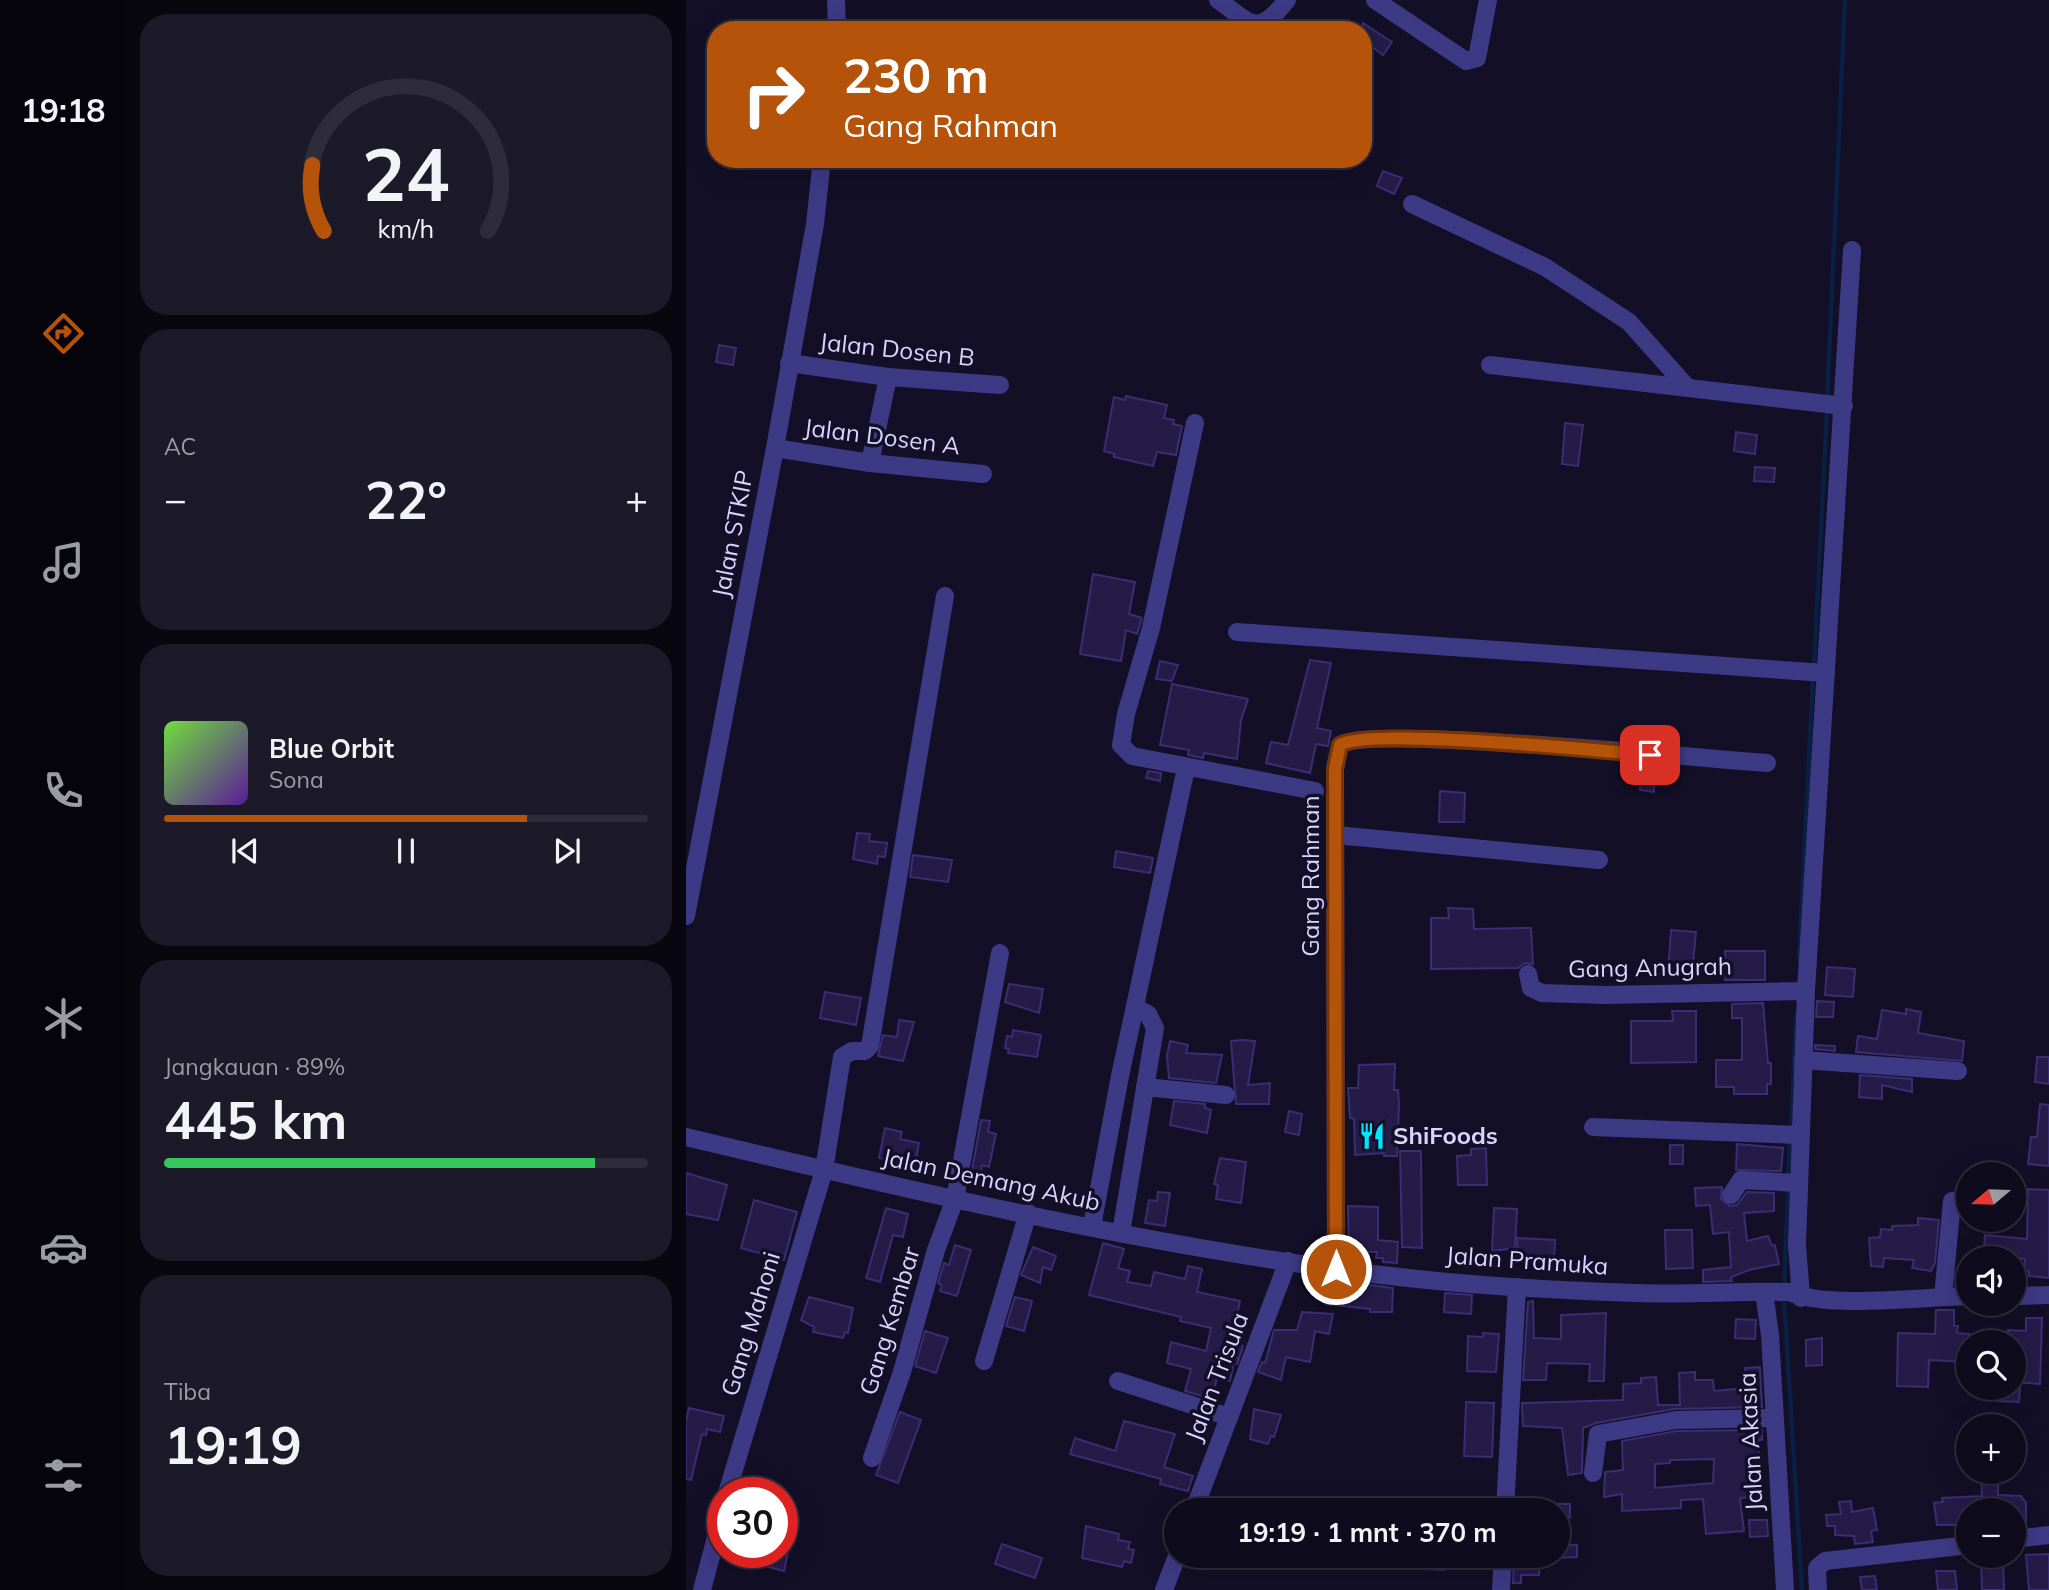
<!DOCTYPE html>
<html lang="id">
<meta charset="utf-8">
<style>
:root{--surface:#0e0b1c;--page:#1c1929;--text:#f1f3f6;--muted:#9b9ba3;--line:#2e2b3b;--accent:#b45309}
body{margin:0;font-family:Mulish,sans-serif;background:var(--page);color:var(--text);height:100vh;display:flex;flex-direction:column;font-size:26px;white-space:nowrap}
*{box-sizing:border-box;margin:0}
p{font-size:23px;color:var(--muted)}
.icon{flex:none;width:38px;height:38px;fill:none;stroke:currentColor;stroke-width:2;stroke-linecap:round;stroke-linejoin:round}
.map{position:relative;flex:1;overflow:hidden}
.sheet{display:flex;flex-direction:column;gap:14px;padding:14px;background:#08060f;width:560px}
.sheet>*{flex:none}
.hud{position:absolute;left:21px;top:21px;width:665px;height:147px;border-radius:28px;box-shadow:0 7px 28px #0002,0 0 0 2px var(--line);background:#b45309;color:#fff;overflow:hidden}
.needle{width:46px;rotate:251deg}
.controls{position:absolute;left:1270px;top:1162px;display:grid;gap:14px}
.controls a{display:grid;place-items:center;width:70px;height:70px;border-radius:50%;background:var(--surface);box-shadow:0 7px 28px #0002,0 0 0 2px var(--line);font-size:35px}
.speed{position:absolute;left:21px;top:1477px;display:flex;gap:14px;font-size:35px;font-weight:700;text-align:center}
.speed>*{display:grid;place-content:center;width:91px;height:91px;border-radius:50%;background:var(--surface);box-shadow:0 7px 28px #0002,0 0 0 2px var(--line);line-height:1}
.speed .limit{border:10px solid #d22;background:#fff;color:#111}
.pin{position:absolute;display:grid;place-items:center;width:60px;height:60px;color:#fff;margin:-30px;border-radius:14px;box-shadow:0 4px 10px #0006}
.me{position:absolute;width:77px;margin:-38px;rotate:0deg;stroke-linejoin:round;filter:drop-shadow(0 0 5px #0008)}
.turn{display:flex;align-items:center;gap:24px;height:147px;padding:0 21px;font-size:32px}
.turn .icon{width:91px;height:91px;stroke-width:2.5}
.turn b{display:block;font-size:49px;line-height:60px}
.big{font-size:52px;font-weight:700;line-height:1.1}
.sheet .widget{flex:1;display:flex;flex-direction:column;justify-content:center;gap:10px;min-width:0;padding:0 24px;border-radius:28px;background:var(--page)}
.sheet .dial{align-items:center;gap:0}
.dial svg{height:182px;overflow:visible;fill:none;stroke:var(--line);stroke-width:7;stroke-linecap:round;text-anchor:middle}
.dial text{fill:var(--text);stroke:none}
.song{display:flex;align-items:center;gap:21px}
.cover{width:84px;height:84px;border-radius:10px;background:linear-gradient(135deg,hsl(100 70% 55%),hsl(270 70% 35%))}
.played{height:7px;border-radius:4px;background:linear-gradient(90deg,var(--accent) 75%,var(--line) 75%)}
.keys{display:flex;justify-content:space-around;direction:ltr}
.heat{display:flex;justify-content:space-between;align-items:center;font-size:38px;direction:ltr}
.charge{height:10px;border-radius:5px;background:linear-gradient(90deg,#34c759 89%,var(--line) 0)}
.trip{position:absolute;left:478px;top:1498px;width:406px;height:70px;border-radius:35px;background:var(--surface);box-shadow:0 7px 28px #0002,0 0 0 2px var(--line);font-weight:700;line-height:70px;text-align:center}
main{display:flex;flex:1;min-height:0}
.menu{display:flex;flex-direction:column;width:126px;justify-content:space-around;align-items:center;background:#06040b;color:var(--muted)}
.menu .icon{width:49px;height:49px}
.menu .current{color:var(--accent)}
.menu b{font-size:32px;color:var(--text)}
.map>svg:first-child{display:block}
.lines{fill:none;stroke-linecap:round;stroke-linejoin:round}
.stream{stroke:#0a1f44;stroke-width:4.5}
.building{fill:#241b47;stroke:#3b2d73;stroke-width:2;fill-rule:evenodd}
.minor{stroke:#3d3a85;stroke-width:18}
.route-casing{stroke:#753606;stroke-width:18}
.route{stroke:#b45309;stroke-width:12}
.labels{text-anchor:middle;stroke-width:7;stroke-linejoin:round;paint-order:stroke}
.street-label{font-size:24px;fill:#d9d4ff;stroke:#130f26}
.poi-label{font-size:24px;font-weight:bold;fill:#d9d4ff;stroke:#130f26;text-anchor:start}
</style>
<main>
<nav class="menu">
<b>19:18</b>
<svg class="icon current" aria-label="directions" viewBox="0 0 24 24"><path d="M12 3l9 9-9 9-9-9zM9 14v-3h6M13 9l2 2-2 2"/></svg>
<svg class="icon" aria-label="music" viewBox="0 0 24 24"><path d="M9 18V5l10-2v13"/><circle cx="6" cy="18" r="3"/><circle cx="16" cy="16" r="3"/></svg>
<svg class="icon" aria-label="phone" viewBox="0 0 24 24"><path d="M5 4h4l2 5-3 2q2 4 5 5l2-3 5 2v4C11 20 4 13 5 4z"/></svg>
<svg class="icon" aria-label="climate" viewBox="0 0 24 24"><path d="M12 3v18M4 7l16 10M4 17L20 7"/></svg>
<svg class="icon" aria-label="car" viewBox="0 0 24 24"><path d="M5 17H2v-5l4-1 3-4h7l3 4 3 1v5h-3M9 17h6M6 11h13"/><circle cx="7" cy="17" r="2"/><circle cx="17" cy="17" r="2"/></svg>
<svg class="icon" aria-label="filters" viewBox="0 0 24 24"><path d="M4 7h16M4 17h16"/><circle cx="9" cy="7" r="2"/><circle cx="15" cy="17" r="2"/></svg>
</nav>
<section class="sheet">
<div class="widget dial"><svg viewBox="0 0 100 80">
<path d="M14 69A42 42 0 1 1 86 69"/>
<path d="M14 69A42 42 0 0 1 9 40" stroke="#b45309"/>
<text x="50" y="56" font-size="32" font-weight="700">24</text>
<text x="50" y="72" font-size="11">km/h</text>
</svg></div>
<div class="widget"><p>AC</p>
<div class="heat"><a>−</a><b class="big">22°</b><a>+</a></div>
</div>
<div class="widget">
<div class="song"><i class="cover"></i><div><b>Blue Orbit</b><p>Sona</p></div></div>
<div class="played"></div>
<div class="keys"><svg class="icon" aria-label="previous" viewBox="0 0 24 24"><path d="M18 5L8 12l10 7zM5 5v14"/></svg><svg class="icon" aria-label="pause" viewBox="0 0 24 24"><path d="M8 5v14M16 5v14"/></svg><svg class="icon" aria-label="next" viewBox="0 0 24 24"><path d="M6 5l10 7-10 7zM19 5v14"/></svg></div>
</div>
<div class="widget"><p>Jangkauan · 89%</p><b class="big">445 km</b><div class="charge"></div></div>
<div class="widget"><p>Tiba</p><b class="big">19:19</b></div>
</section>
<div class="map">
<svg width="1363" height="1590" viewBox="0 0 1363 1590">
<rect width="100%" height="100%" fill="#130f26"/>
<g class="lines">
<g class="stream">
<polyline points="1141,401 1159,0"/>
<polyline points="1128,667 1141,410"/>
<polyline points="1113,961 1127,676"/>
<polyline points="1105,1132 1110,1015"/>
<polyline points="1102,1177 1104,1141"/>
<polyline points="1098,1289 1102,1186"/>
<polyline points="1098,1298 1116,1590"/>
</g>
</g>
<g class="building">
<polygon points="677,23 706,42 697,55 677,40"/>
<polygon points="697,171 716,178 708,194 691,186"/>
<polygon points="33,345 50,348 47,365 30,362"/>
<polygon points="440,396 481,405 478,418 488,420 487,424 496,426 490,455 471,452 467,466 428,457 428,454 418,451 428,397 439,400"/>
<polygon points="879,423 897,425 892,466 876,464"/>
<polygon points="1050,432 1071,435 1069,454 1048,451"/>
<polygon points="1069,467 1089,468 1088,482 1068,481"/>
<polygon points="407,574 449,582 443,614 456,618 451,634 440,630 435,661 394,654"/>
<polygon points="624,660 645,663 631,728 645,731 642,746 630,744 624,773 580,763 585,742 602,745"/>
<polygon points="474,661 492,665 486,681 470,679"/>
<polygon points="486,684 562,699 555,720 551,759 518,753 517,758 502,755 503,750 474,745"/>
<polygon points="955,764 968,765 968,792 954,790"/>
<polygon points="462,771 475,773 474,781 460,778"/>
<polygon points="754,791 779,793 778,822 753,822"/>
<polygon points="171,833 184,834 183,841 201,843 199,857 192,856 191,864 167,859"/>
<polygon points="430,851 467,858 464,873 428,867"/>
<polygon points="227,855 266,860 262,882 224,877"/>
<polygon points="762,908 787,909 788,929 845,928 847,964 839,963 832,968 745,969 745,918 763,918"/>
<polygon points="985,930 1010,932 1006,975 982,973"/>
<rect x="1039" y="951" width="40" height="29"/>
<polygon points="1141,967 1169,969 1167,997 1139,995"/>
<polygon points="323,984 357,989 353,1013 319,1002"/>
<polygon points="139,992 175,998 170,1025 134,1018"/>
<polygon points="1131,1001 1148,1002 1147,1017 1130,1017"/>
<polygon points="1077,1003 1082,1063 1085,1063 1085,1084 1081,1084 1081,1094 1048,1094 1048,1087 1030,1087 1030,1060 1056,1060 1056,1018 1046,1018 1046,1004"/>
<polygon points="1220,1009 1235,1012 1232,1033 1278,1041 1276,1061 1170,1052 1172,1036 1191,1039 1196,1010 1220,1014"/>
<polygon points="986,1011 1010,1011 1010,1062 945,1063 945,1021 987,1021"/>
<polygon points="213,1020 228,1022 217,1061 192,1056 197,1035 211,1037"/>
<polygon points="327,1030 355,1035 351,1057 322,1053 323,1049 319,1048 321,1036 326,1037"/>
<polygon points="557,1040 569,1041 562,1085 584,1083 583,1104 550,1104 545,1041"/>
<polygon points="484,1041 502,1045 500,1053 536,1055 530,1083 483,1078 481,1056"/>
<polygon points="1129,1045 1149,1046 1149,1051 1129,1049"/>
<polygon points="1351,1057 1363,1057 1363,1084 1349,1082"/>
<polygon points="709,1064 708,1090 712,1090 713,1104 711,1156 698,1156 698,1153 669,1155 668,1119 664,1118 662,1088 672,1088 673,1065"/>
<polygon points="1174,1075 1226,1079 1226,1092 1196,1085 1196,1099 1173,1097"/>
<polygon points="488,1101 519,1104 519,1108 525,1110 521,1133 484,1125"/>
<polygon points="1354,1104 1363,1105 1363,1166 1342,1164 1345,1137 1351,1137"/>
<polygon points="603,1111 616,1114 613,1135 599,1132"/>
<polygon points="295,1120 304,1121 302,1132 310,1134 303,1167 296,1165 294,1177 285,1176"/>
<polygon points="199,1128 216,1132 214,1139 233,1143 228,1171 213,1168 214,1162 193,1158"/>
<polygon points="1051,1144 1097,1148 1095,1171 1050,1170"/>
<rect x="984" y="1145" width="13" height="19"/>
<polygon points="800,1148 801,1185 772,1185 771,1156 785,1155 785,1149"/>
<polygon points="714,1151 735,1151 736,1248 716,1247"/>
<polygon points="534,1158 560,1162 555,1203 530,1199 532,1185 528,1184"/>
<polygon points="0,1173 41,1185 32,1220 0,1214"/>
<polygon points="1036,1187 1035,1199 1044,1206 1051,1205 1061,1192 1088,1193 1088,1211 1058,1213 1061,1241 1082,1236 1086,1246 1089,1245 1093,1264 1063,1270 1045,1277 1046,1281 1017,1282 1017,1270 1045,1267 1043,1232 1027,1234 1024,1205 1010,1206 1009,1188"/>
<polygon points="1342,1189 1363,1190 1363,1278 1343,1276 1343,1271 1338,1270 1339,1259 1303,1255 1303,1249 1298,1248 1299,1235 1341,1239"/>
<polygon points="472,1192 484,1193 479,1226 459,1223 463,1200 471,1201"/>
<polygon points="68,1200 111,1212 98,1260 55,1248"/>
<polygon points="662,1206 692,1207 692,1240 712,1242 711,1263 697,1262 697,1258 690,1258 691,1252 669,1252 669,1248 663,1248"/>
<polygon points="200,1208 222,1214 217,1237 207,1235 194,1282 180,1278"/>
<polygon points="808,1208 831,1209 829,1248 806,1251"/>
<polygon points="1232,1218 1253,1220 1249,1263 1245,1271 1226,1268 1228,1260 1198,1258 1197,1267 1185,1266 1183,1238 1194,1237 1195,1229 1206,1230 1206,1226 1232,1225"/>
<polygon points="979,1230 1006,1230 1007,1268 980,1269"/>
<polygon points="831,1238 869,1240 868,1258 832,1253"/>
<polygon points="417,1243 438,1249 432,1268 444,1271 441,1282 465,1286 468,1272 499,1279 502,1266 516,1269 511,1292 554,1301 545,1343 557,1346 551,1365 552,1358 549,1357 544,1381 531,1378 526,1399 499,1391 505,1369 481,1363 485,1342 520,1351 525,1328 494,1321 495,1317 403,1295"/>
<polygon points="269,1245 285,1250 271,1296 254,1291 256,1285 252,1283 258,1263 263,1265"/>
<polygon points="347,1247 370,1256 365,1270 357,1267 354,1283 335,1275"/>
<polygon points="642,1284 676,1289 676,1284 707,1288 706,1312 684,1312 684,1309 640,1304"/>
<polygon points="759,1293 786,1295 785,1314 758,1312"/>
<polygon points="123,1297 167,1308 162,1333 159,1332 157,1338 127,1332 128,1327 115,1320"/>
<polygon points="329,1297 346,1301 338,1331 320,1326"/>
<polygon points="847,1301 848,1338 875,1339 875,1315 920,1313 918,1381 903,1381 904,1364 861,1363 860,1380 837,1380 842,1302"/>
<polygon points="1250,1310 1268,1310 1268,1326 1272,1326 1271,1333 1283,1334 1282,1362 1243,1360 1242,1387 1211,1386 1212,1333 1249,1334"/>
<polygon points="616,1312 647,1314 643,1334 629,1331 624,1362 600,1357 595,1380 572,1372 576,1362 579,1363 588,1330 611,1330"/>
<polygon points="1340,1318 1356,1318 1354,1384 1328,1382 1328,1342 1322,1342 1322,1330 1340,1331"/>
<polygon points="1050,1319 1070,1320 1069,1339 1049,1338"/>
<polygon points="239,1331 262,1338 250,1373 229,1366"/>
<polygon points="797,1333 813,1334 810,1372 781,1371 782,1336 797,1337"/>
<polygon points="1136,1338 1136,1365 1120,1366 1120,1340"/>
<polygon points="1074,1367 1076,1407 988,1409 910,1423 897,1428 896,1473 882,1475 876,1428 837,1426 836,1403 937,1400 937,1384 955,1383 955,1378 970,1377 972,1405 994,1405 993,1373 1009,1372 1009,1380 1027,1380 1028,1391 1061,1388 1059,1368"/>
<polygon points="1312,1388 1334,1388 1333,1402 1311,1401"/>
<polygon points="780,1402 808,1403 806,1457 778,1456"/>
<polygon points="3,1408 38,1416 34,1432 21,1429 20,1435 16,1434 5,1480 0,1479 0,1421"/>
<polygon points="568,1409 595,1415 588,1437 585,1436 582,1444 564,1439"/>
<polygon points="214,1412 235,1420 212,1483 190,1475"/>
<polygon points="438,1421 489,1434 478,1467 507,1476 502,1491 474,1484 475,1479 384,1454 389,1438 429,1451"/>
<path d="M1076,1430v10h-4l3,32 -11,1 2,24 -12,1 4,33 -38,3 -3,-35 -22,1v8l-59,3v-17l-18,3 1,-25 18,-2 -1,-29 55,-10zM1028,1459l-1,24 -58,5v-24l15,-1v-3z"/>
<polygon points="1295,1472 1312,1472 1312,1495 1335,1496 1340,1503 1340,1521 1328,1521 1328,1510 1283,1510 1283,1525 1251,1525 1248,1503 1257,1502 1256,1498 1296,1496"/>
<polygon points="777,1498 808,1500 808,1510 776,1510"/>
<polygon points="1165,1501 1166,1512 1187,1508 1191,1530 1185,1531 1187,1542 1169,1544 1168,1536 1149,1535 1149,1526 1141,1526 1140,1515 1155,1514 1153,1502"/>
<polygon points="872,1504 884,1504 884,1517 873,1517"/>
<polygon points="1063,1520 1081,1520 1082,1536 1064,1537"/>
<polygon points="400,1526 433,1534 432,1540 444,1542 442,1549 448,1550 445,1563 438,1561 436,1567 396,1558"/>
<polygon points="316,1544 356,1558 349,1578 309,1564"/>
<polygon points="872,1545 891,1545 891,1557 872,1558"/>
<polygon points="43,1552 102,1552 98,1571 42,1556"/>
<polygon points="1363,1554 1363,1590 1343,1590 1340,1555"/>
<polygon points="739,1556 758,1556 758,1570 739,1569"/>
<polygon points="828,1556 854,1556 853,1575 835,1575 835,1583 827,1583"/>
<polygon points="1317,1557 1318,1590 1296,1590 1295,1563 1301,1562 1301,1558"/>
<polygon points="1250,1571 1269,1571 1271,1590 1252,1590"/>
<polygon points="1189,1576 1191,1590 1176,1590 1174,1577"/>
</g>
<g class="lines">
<g class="minor">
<polyline points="150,0 151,30"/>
<path d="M532,0c34,24 39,38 69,0"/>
<polyline points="689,0 780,61 791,58 802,0"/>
<polyline points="726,204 859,267 943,322 1000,386"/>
<polyline points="103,363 202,377 314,385"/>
<polyline points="804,365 1158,406"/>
<polyline points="509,423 465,628 440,714 435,745 446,756 629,791"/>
<polyline points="89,448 184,463 297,474"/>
<polyline points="184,463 202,377"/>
<polyline points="551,632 1140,673"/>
<polyline points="650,835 913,860"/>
<polyline points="0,916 89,448 129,224 136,159"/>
<polyline points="842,974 845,988 856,993 920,995 1120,991"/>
<polyline points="1117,1060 1272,1071"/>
<polyline points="459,1087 540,1095"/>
<polyline points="907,1127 1114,1135"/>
<path d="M0,1137c214,51 431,102 649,132 99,14 202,21 302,24 51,2 101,-2 152,-1 39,17 134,5 180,4"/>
<polyline points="1045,1195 1055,1180 1113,1183"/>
<polyline points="406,1226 434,1076 500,768"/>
<polyline points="435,1233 469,1028 462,1014 450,1008"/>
<path d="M650,1269l-1,-500 5,-24c28,-20 368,14 427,18"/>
<polyline points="1078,1292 1084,1335 1099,1590"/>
<polyline points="1328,1296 1363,1295"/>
<polyline points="1257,1297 1266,1201"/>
<polyline points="1115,1298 1111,1245 1120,991 1166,250"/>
<polyline points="298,1361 342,1213"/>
<polyline points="432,1381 543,1417"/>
<polyline points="186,1458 216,1372 250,1250 269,1199 314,953"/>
<polyline points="907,1473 912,1434 990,1420 1088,1418"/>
<polyline points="41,1493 138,1170 156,1057 166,1051 179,1051 184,1046 259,596"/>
<polyline points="508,1510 602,1261"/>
<polyline points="819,1510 831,1287"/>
<polyline points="1328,1539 1363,1535"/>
<polyline points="16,1590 37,1511"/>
<polyline points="478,1590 491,1556"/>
<polyline points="815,1590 817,1556"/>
<polyline points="1132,1590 1131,1568 1139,1561 1283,1545"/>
</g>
</g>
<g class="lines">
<defs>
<path id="route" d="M650,1269l-1,-500 5,-24c27,-18 263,6 310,10"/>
</defs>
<use href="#route" class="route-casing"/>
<use href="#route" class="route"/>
</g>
<defs>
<symbol id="restaurant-bare" viewBox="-9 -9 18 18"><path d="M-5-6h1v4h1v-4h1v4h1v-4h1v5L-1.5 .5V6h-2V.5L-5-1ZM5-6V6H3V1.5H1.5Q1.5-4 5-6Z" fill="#00e5ff" stroke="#130f26" stroke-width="2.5" paint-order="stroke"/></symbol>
</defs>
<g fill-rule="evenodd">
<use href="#restaurant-bare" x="667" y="1117" width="38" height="38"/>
</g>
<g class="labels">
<g class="street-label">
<text transform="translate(211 350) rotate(6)" y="8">Jalan Dosen B</text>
<text transform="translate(196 437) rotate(7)" y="8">Jalan Dosen A</text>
<text transform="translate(47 534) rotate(-79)" y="8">Jalan STKIP</text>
<text transform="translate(625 876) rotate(-90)" y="8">Gang Rahman</text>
<text transform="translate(964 968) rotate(-1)" y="8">Gang Anugrah</text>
<text transform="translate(305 1180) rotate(12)" y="8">Jalan Demang Akub</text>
<text transform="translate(841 1261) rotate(4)" y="8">Jalan Pramuka</text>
<text transform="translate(204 1321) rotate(-73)" y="8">Gang Kembar</text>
<text transform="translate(65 1324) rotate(-73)" y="8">Gang Mahoni</text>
<text transform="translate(531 1377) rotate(-69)" y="8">Jalan Trisula</text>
<text transform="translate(1065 1442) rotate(-93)" y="8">Jalan Akasia</text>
</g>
<g class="poi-label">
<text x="707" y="1144">ShiFoods</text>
</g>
</g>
</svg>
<div class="controls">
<a><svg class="needle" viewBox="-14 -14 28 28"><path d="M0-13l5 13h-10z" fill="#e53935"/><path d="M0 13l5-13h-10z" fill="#9b9ba3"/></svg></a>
<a><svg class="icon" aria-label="sound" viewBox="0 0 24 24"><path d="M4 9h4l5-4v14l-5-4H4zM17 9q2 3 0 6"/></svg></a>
<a><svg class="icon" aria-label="search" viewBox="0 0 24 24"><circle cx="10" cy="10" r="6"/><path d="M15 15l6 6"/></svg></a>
<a>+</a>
<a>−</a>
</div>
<div class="speed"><div class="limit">30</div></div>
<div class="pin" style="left:964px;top:755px;background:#d93025"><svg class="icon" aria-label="arrive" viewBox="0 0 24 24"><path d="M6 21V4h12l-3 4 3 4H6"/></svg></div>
<svg class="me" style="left:650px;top:1269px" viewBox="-20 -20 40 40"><circle r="17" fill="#b45309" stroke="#fff" stroke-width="3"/><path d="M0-11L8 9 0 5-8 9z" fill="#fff"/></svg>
<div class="trip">19:19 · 1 mnt · 370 m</div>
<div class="hud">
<div class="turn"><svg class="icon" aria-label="right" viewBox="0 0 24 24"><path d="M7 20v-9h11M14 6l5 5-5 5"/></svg><div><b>230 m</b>Gang Rahman</div></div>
</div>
</div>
</main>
